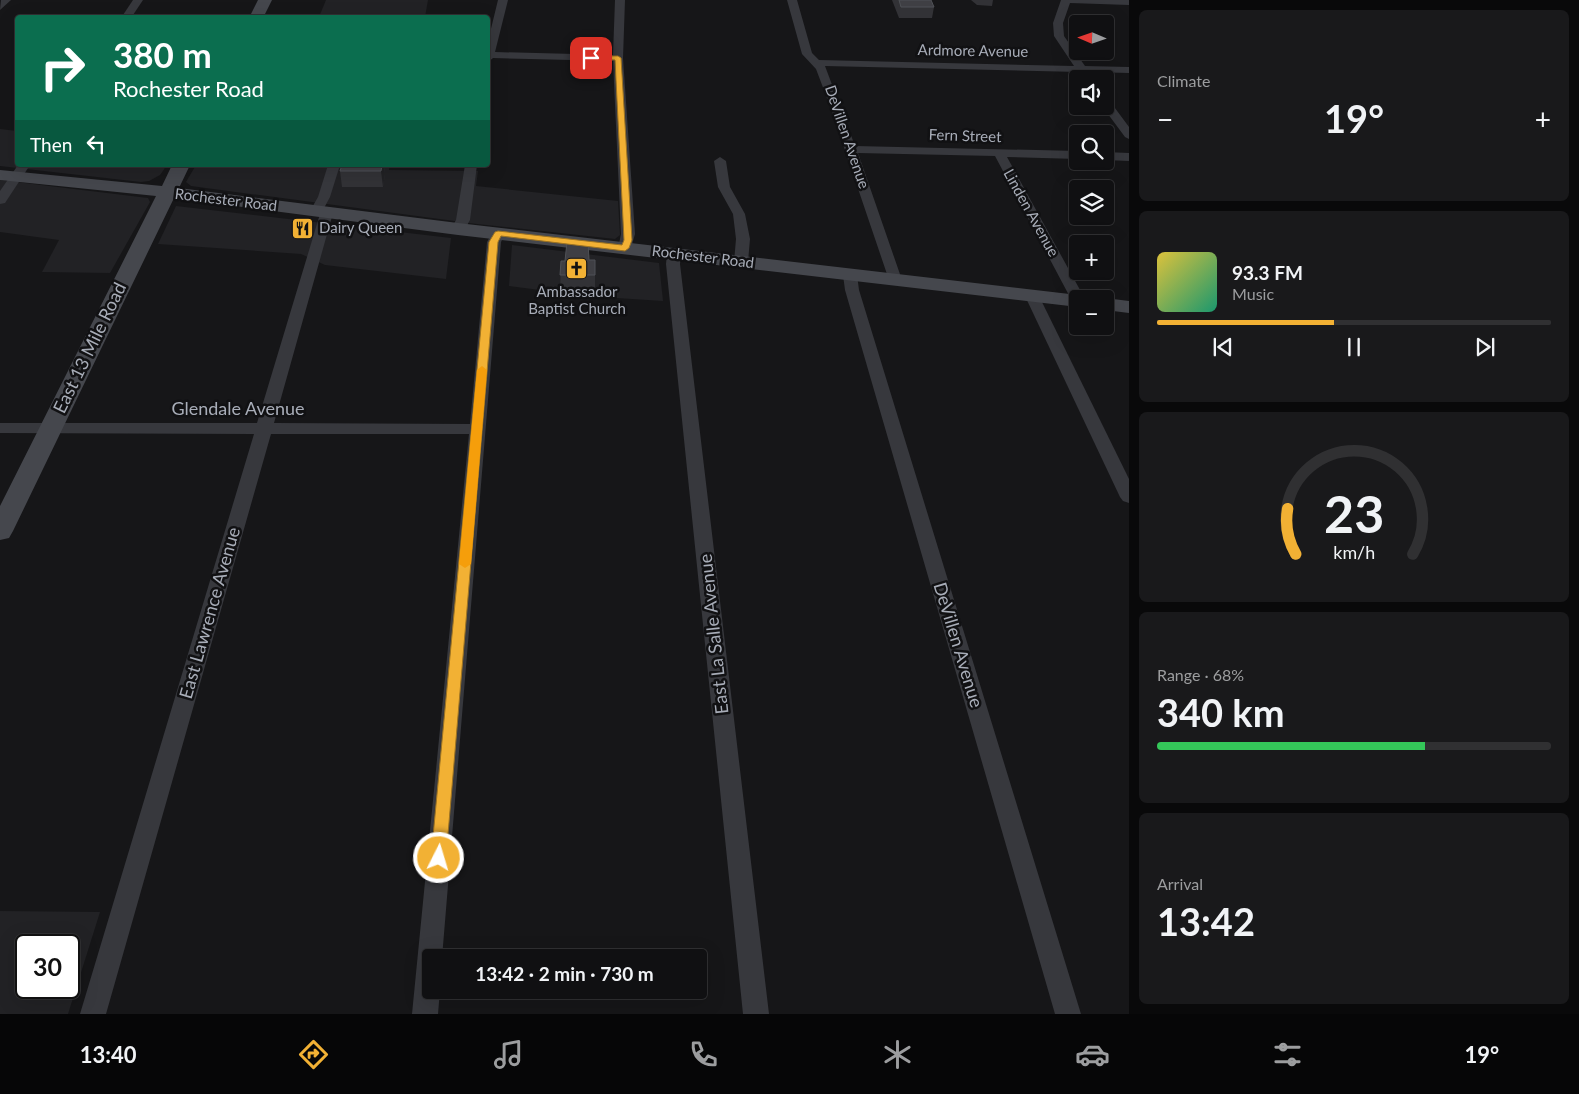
<!DOCTYPE html>
<meta charset="utf-8">
<style>
:root{--surface:#101012;--page:#19191b;--text:#f1f3f6;--muted:#9c9d9f;--line:#303032;--accent:#f2b134}
body{margin:0;font-family:Lato,sans-serif;background:var(--page);color:var(--text);height:100vh;display:flex;flex-direction:column;font-size:19px;white-space:nowrap}
*{box-sizing:border-box;margin:0}
p{font-size:16px;color:var(--muted)}
.icon{flex:none;width:28px;height:28px;fill:none;stroke:currentColor;stroke-width:2;stroke-linecap:round;stroke-linejoin:round}
.map{position:relative;flex:1;overflow:hidden}
.panel{display:flex;flex-direction:column;gap:10px;padding:10px;background:#09090a;width:450px}
.panel>*{flex:none}
.top-card{position:absolute;left:15px;top:15px;width:475px;height:152px;border-radius:5px;box-shadow:0 5px 20px #0002,0 0 0 1px var(--line);background:#0b6e4f;color:#fff;overflow:hidden}
.needle{width:32px;rotate:272deg}
.controls{position:absolute;left:1069px;top:15px;display:grid;gap:10px}
.controls a{display:grid;place-items:center;width:45px;height:45px;border-radius:5px;background:var(--surface);box-shadow:0 5px 20px #0002,0 0 0 1px var(--line);font-size:25px}
.speed{position:absolute;left:15px;top:934px;display:flex;gap:10px;font-size:25px;font-weight:700;text-align:center}
.speed>*{display:grid;place-content:center;width:65px;height:65px;border-radius:50%;background:var(--surface);box-shadow:0 5px 20px #0002,0 0 0 1px var(--line);line-height:1}
.speed .limit{border:2px solid #111;border-radius:8px;background:#fff;color:#111}
.pin{position:absolute;display:grid;place-items:center;width:42px;height:42px;color:#fff;margin:-21px;border-radius:10px;box-shadow:0 2px 8px #0006}
.me{position:absolute;width:55px;margin:-28px;rotate:5deg;stroke-linejoin:round;filter:drop-shadow(0 0 4px #0008)}
.turn{display:flex;align-items:center;gap:18px;height:105px;padding:0 15px;font-size:22px}
.turn .icon{width:65px;height:65px;stroke-width:2.5}
.turn b{display:block;font-size:35px;line-height:42px}
.then{display:flex;align-items:center;height:48px;padding:0 15px;background:#0003;gap:10px;font-size:19px}
.big{font-size:38px;font-weight:700;line-height:1.1}
.panel .tile{flex:1;display:flex;flex-direction:column;justify-content:center;gap:8px;min-width:0;padding:0 18px;border-radius:8px;background:var(--page)}
.panel .dial{align-items:center;gap:0}
.dial svg{height:130px;overflow:visible;fill:none;stroke:var(--line);stroke-width:7;stroke-linecap:round;text-anchor:middle}
.dial text{fill:var(--text);stroke:none}
.song{display:flex;align-items:center;gap:15px}
.cover{width:60px;height:60px;border-radius:8px;background:linear-gradient(135deg,hsl(50 70% 55%),hsl(160 70% 35%))}
.played{height:5px;border-radius:2px;background:linear-gradient(90deg,var(--accent) 45%,var(--line) 45%)}
.keys{display:flex;justify-content:space-around;direction:ltr}
.heat{display:flex;justify-content:space-between;align-items:center;font-size:28px;direction:ltr}
.charge{height:8px;border-radius:4px;background:linear-gradient(90deg,#34c759 68%,var(--line) 0)}
.trip{position:absolute;left:422px;top:949px;width:285px;height:50px;border-radius:5px;background:var(--surface);box-shadow:0 5px 20px #0002,0 0 0 1px var(--line);font-weight:700;line-height:50px;text-align:center}
.dock{display:flex;height:80px;justify-content:space-around;align-items:center;background:#060607;color:var(--muted)}
.dock .icon{width:35px;height:35px}
.dock .on{color:var(--accent)}
.dock b{font-size:22px;color:var(--text)}
main{display:flex;flex:1;min-height:0}
.map>svg:first-child{display:block}
.built{fill:#222225;fill-rule:evenodd}
.lines{fill:none;stroke-linecap:round;stroke-linejoin:round}
.street{fill:#37383d;fill-rule:evenodd}
.secondary{fill:#45474d;fill-rule:evenodd}
.wall{fill:#323236}
.shaded-wall{fill:#212124}
.building{fill:#3f3f44;stroke:#4f5156}
.route{fill:#f2b134;stroke:#9d7322}
.slow{fill:#f59e0b}
.labels{text-anchor:middle;stroke-width:5;stroke-linejoin:round;paint-order:stroke}
.far-street-label{font-size:15px;fill:#a8adb8;stroke:#111113}
.far-poi-label{font-size:15px;fill:#a8adb8;stroke:#111113;text-anchor:start}
.street-label{font-size:18px;fill:#a8adb8;stroke:#111113}
</style>
<main>
<div class="map">
<svg width="1129" height="1014" viewBox="0 0 1129 1014">
<rect width="100%" height="100%" fill="#161618"/>
<g class="built">
<polygon points="326,0 428,0 425,17 319,17"/>
<polygon points="0,129 17,131 18,165 167,165 160,175 149,181 141,182 0,166"/>
<polygon points="196,165 390,165 389,170 478,171 476,186 618,201 620,235 615,239 477,224 191,186 186,182"/>
<polygon points="0,180 148,198 150,202 110,273 42,272 59,240 0,232"/>
<polygon points="176,206 451,238 446,279 325,265 301,254 158,244"/>
<polygon points="512,245 659,263 663,301 586,296 509,286"/>
<path d="M0,911l100,1 -32,102h-68zM26,945h43v43h-43z"/>
</g>
<g class="lines">
<g class="street">
<polygon points="11,0 0,10 1,0"/>
<polygon points="133,0 143,0 131,18 121,18"/>
<polygon points="498,0 508,0 495,52 613,55 615,0 625,0 623,58 635,234 630,252 625,253 618,249 621,234 613,61 493,58 488,62 488,41"/>
<polygon points="787,0 797,0 812,53 819,60 1074,66 1054,36 1053,23 1061,0 1129,0 1129,5 1070,3 1063,23 1064,36 1085,66 1129,67 1129,73 1090,72 1092,76 1091,78 1085,79 1079,72 825,66 855,146 1078,151 1078,159 1007,157 1085,299 1078,299 1078,303 1071,299 995,156 858,153 902,280 895,284 890,283 830,106 816,69 802,54"/>
<polygon points="1105,99 1109,100 1129,127 1129,139 1125,137 1102,106 1105,106"/>
<polygon points="1105,152 1129,153 1129,161 1105,160"/>
<polygon points="720,157 726,161 730,187 745,214 750,239 748,262 741,266 734,262 736,239 733,214 718,187 714,161"/>
<polygon points="18,165 30,165 5,203 0,204 0,191"/>
<polygon points="328,165 340,165 330,197 323,210 332,210 333,213 274,423 470,424 487,242 493,231 503,231 505,234 501,242 442,958 431,958 431,990 440,990 438,1014 412,1014 469,434 271,434 106,1014 80,1014 254,434 0,433 0,423 257,423 320,214 311,214 310,211 318,197"/>
<polygon points="465,165 477,165 470,220 463,232 458,233 451,229 456,220"/>
<polygon points="674,250 681,254 680,264 769,1014 743,1014 666,264 667,254"/>
<polygon points="850,271 857,275 859,290 1081,1014 1055,1014 845,290 843,275"/>
<polygon points="1032,292 1039,296 1129,479 1129,503 1123,501 1120,497 1025,296"/>
</g>
<g class="secondary">
<polygon points="258,0 272,0 263,18 249,18"/>
<polygon points="172,165 190,165 179,188 458,223 1078,295 1087,299 1078,299 1078,307 458,235 174,198 13,531 9,538 0,540 0,506 156,196 0,180 0,170 162,186"/>
<polygon points="1105,298 1129,301 1129,313 1105,310 1105,299 1101,299"/>
</g>
</g>
<g class="wall">
<polygon points="892,0 931,0 934,7 932,18 899,18"/>
<polygon points="971,0 993,0 992,6 977,5"/>
<polygon points="384,165 385,174 383,187 342,187 340,171"/>
<polygon points="589,260 595,275 595,292 560,292 561,261"/>
</g>
<polygon class="shaded-wall" points="382,165 384,165 385,174 383,187 381,171"/>
<g class="building">
<polygon points="899,0 931,0 934,7 901,7"/>
<polygon points="342,165 382,165 381,171 340,171"/>
<polygon points="567,242 588,242 589,260 595,260 595,275 560,275 561,261 565,261"/>
</g>
<polygon class="route" points="591,56 618,56 621,58 632,240 629,248 625,251 501,236 498,242 446,858 444,863 439,865 433,863 431,858 489,242 495,232 498,231 622,245 624,240 615,60 588,59"/>
<polygon class="slow" points="482,366 487,370 471,564 465,568 459,564 477,370"/>
<defs>
<symbol id="restaurant-square" viewBox="-11 -11 22 22"><rect x="-9" y="-9" width="18" height="18" rx="4" fill="#f2b134" stroke="#111113"/><path d="M-5-6h1v4h1v-4h1v4h1v-4h1v5L-1.5 .5V6h-2V.5L-5-1ZM5-6V6H3V1.5H1.5Q1.5-4 5-6Z" fill="#111"/></symbol>
<symbol id="church-square" viewBox="-11 -11 22 22"><rect x="-9" y="-9" width="18" height="18" rx="4" fill="#f2b134" stroke="#111113"/><path d="M-1.2-6h2.4v3.5h3.3v2.4h-3.3V6h-2.4V-.1h-3.3v-2.4h3.3Z" fill="#111"/></symbol>
</defs>
<g fill-rule="evenodd">
<use href="#restaurant-square" x="290" y="216" width="25" height="25"/>
<use href="#church-square" x="564" y="256" width="25" height="25"/>
</g>
<g class="labels">
<g class="far-street-label">
<text transform="translate(973 51) rotate(1)" y="5">Ardmore Avenue</text>
<text transform="translate(965 136) rotate(2)" y="5">Fern Street</text>
<text transform="translate(847 137) rotate(71)" y="5">DeVillen Avenue</text>
<text transform="translate(226 200) rotate(7)" y="5">Rochester Road</text>
<text transform="translate(1031 213) rotate(61)" y="5">Linden Avenue</text>
<text transform="translate(703 257) rotate(7)" y="5">Rochester Road</text>
</g>
<g class="far-poi-label">
<text x="319" y="233">Dairy Queen</text>
<text x="577" y="297" text-anchor="middle">Ambassador<tspan x="577" dy="17">Baptist Church</tspan></text>
</g>
<g class="street-label">
<text transform="translate(90 348) rotate(-64)" y="6">East 13 Mile Road</text>
<text x="238" y="415">Glendale Avenue</text>
<text transform="translate(210 613) rotate(-74)" y="6">East Lawrence Avenue</text>
<text transform="translate(714 634) rotate(-96)" y="6">East La Salle Avenue</text>
<text transform="translate(958 645) rotate(73)" y="6">DeVillen Avenue</text>
</g>
</g>
</svg>
<div class="controls">
<a><svg class="needle" viewBox="-14 -14 28 28"><path d="M0-13l5 13h-10z" fill="#e53935"/><path d="M0 13l5-13h-10z" fill="#9c9d9f"/></svg></a>
<a><svg class="icon" aria-label="sound" viewBox="0 0 24 24"><path d="M4 9h4l5-4v14l-5-4H4zM17 9q2 3 0 6"/></svg></a>
<a><svg class="icon" aria-label="search" viewBox="0 0 24 24"><circle cx="10" cy="10" r="6"/><path d="M15 15l6 6"/></svg></a>
<a><svg class="icon" aria-label="layers" viewBox="0 0 24 24"><path d="M12 4l9 5-9 5-9-5zM3 14l9 5 9-5"/></svg></a>
<a>+</a>
<a>−</a>
</div>
<div class="speed"><div class="limit">30</div></div>
<div class="pin" style="left:591px;top:58px;background:#d93025"><svg class="icon" aria-label="arrive" viewBox="0 0 24 24"><path d="M6 21V4h12l-3 4 3 4H6"/></svg></div>
<svg class="me" style="left:439px;top:858px" viewBox="-20 -20 40 40"><circle r="17" fill="#f2b134" stroke="#fff" stroke-width="3"/><path d="M0-11L8 9 0 5-8 9z" fill="#fff"/></svg>
<div class="trip">13:42 · 2 min · 730 m</div>
<div class="top-card">
<div class="turn"><svg class="icon" aria-label="right" viewBox="0 0 24 24"><path d="M7 20v-9h11M14 6l5 5-5 5"/></svg><div><b>380 m</b>Rochester Road</div></div>
<div class="then">Then<svg class="icon" aria-label="left" viewBox="0 0 24 24"><path d="M17 20v-9H6M10 6l-5 5 5 5"/></svg></div>
</div>
</div>
<section class="panel">
<div class="tile"><p>Climate</p>
<div class="heat"><a>−</a><b class="big">19°</b><a>+</a></div>
</div>
<div class="tile">
<div class="song"><i class="cover"></i><div><b>93.3 FM</b><p>Music</p></div></div>
<div class="played"></div>
<div class="keys"><svg class="icon" aria-label="previous" viewBox="0 0 24 24"><path d="M18 5L8 12l10 7zM5 5v14"/></svg><svg class="icon" aria-label="pause" viewBox="0 0 24 24"><path d="M8 5v14M16 5v14"/></svg><svg class="icon" aria-label="next" viewBox="0 0 24 24"><path d="M6 5l10 7-10 7zM19 5v14"/></svg></div>
</div>
<div class="tile dial"><svg viewBox="0 0 100 80">
<path d="M14 69A42 42 0 1 1 86 69"/>
<path d="M14 69A42 42 0 0 1 9 41" stroke="#f2b134"/>
<text x="50" y="56" font-size="32" font-weight="700">23</text>
<text x="50" y="72" font-size="11">km/h</text>
</svg></div>
<div class="tile"><p>Range · 68%</p><b class="big">340 km</b><div class="charge"></div></div>
<div class="tile"><p>Arrival</p><b class="big">13:42</b></div>
</section>
</main>
<nav class="dock">
<b>13:40</b>
<svg class="icon on" aria-label="directions" viewBox="0 0 24 24"><path d="M12 3l9 9-9 9-9-9zM9 14v-3h6M13 9l2 2-2 2"/></svg>
<svg class="icon" aria-label="music" viewBox="0 0 24 24"><path d="M9 18V5l10-2v13"/><circle cx="6" cy="18" r="3"/><circle cx="16" cy="16" r="3"/></svg>
<svg class="icon" aria-label="phone" viewBox="0 0 24 24"><path d="M5 4h4l2 5-3 2q2 4 5 5l2-3 5 2v4C11 20 4 13 5 4z"/></svg>
<svg class="icon" aria-label="climate" viewBox="0 0 24 24"><path d="M12 3v18M4 7l16 10M4 17L20 7"/></svg>
<svg class="icon" aria-label="car" viewBox="0 0 24 24"><path d="M5 17H2v-5l4-1 3-4h7l3 4 3 1v5h-3M9 17h6M6 11h13"/><circle cx="7" cy="17" r="2"/><circle cx="17" cy="17" r="2"/></svg>
<svg class="icon" aria-label="filters" viewBox="0 0 24 24"><path d="M4 7h16M4 17h16"/><circle cx="9" cy="7" r="2"/><circle cx="15" cy="17" r="2"/></svg>
<b>19°</b>
</nav>
